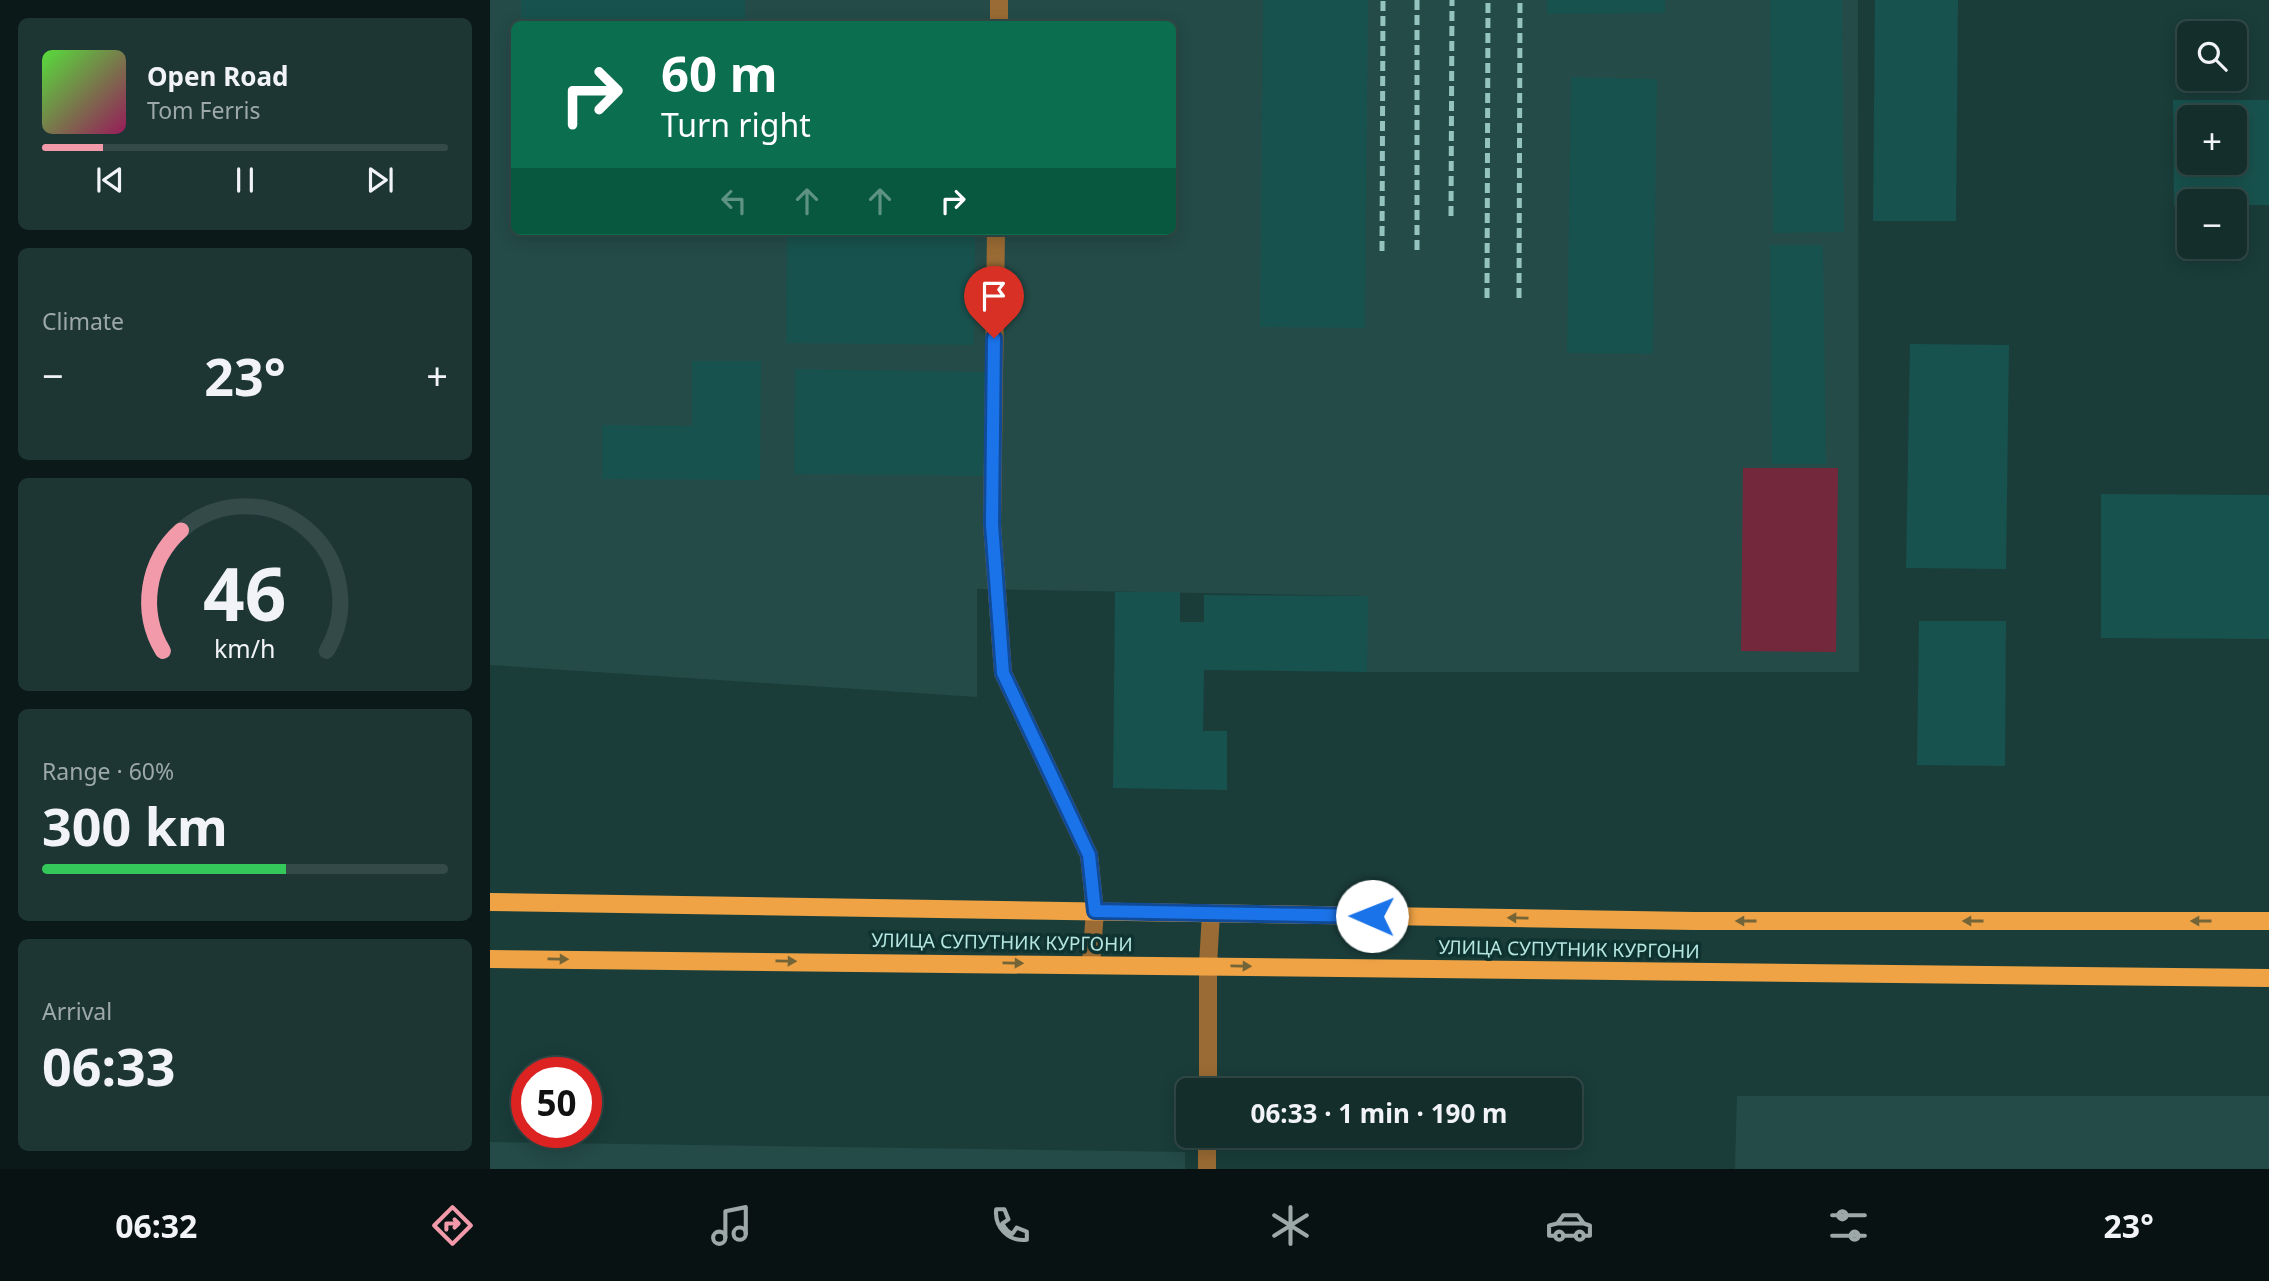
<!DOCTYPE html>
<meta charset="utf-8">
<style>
:root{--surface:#142e2c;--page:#1d3634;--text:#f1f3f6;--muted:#9da8a9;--line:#334a48;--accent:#f39aaa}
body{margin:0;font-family:"Noto Sans",sans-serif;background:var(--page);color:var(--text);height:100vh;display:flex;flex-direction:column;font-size:26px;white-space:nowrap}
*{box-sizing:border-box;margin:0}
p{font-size:23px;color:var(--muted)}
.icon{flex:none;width:38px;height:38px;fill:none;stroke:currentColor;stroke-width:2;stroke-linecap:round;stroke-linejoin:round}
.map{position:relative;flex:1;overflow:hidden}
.panel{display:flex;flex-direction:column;gap:18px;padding:18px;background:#0b1918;width:490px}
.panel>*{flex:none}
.guide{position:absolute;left:21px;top:21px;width:665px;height:214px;border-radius:10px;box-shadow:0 4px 18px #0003,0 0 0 2px var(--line);background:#0b6e4f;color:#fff;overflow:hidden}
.tools{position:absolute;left:1687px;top:21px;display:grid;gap:14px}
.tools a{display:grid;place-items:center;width:70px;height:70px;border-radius:10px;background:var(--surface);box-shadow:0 4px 18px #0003,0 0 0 2px var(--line);font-size:35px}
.speed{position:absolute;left:21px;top:1057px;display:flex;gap:14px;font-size:35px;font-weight:700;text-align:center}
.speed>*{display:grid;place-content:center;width:91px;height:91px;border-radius:50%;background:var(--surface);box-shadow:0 4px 18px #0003,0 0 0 2px var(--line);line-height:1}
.speed .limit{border:10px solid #d22;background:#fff;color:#111}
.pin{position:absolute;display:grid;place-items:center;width:60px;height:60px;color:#fff;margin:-72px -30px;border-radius:50% 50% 50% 0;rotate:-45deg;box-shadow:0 0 7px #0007}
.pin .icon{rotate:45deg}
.me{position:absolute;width:77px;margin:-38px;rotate:271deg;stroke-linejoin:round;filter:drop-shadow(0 0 5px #0008)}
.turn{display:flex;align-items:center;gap:24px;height:147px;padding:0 35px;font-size:32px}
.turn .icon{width:91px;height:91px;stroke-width:2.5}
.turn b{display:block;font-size:49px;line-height:60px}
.lanes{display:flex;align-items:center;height:66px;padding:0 35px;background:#0003;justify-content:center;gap:35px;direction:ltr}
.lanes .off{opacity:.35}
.big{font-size:52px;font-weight:700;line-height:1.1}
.panel .tile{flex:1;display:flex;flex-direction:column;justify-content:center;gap:10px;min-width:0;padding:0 24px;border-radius:10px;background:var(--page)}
.panel .dial{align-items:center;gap:0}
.dial svg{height:182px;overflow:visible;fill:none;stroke:var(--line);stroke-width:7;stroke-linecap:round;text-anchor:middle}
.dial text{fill:var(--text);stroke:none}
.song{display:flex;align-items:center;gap:21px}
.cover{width:84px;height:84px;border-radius:10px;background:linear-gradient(135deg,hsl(110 70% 55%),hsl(330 70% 35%))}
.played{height:7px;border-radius:4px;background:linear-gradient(90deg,var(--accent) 15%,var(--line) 15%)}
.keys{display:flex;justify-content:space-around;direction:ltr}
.heat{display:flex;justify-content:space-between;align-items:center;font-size:38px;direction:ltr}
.charge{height:10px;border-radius:5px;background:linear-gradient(90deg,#34c759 60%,var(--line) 0)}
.trip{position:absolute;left:686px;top:1078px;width:406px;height:70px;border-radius:10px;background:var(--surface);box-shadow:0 4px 18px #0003,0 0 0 2px var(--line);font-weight:700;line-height:70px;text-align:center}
.menu{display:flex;height:112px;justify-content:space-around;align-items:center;background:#081212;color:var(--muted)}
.menu .icon{width:49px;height:49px}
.menu .on{color:var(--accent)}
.menu b{font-size:32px;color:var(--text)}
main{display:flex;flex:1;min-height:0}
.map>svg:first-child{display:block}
.built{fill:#244b48;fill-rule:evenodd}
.green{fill:#73293b}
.building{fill:#18524e;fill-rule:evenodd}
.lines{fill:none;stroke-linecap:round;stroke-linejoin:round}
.minor{stroke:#9a6b34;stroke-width:18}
.major{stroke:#efa344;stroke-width:18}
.rail{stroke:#95c3bf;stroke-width:5;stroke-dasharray:10 5;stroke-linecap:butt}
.oneway{fill:#746539}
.route-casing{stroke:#114b97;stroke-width:18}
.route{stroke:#1a73e8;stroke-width:12}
.labels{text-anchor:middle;stroke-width:7;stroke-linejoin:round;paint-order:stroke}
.street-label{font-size:19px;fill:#b4e5e0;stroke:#0f3330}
</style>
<main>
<section class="panel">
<div class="tile">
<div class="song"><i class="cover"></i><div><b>Open Road</b><p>Tom Ferris</p></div></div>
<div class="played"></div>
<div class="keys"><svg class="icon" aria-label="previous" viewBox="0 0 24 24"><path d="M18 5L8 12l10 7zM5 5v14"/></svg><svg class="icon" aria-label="pause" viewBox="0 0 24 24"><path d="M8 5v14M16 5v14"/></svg><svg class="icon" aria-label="next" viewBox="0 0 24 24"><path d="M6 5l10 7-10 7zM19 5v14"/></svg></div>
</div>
<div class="tile"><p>Climate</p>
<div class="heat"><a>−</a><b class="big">23°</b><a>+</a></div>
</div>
<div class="tile dial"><svg viewBox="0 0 100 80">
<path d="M14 69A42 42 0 1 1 86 69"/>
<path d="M14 69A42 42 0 0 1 22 16" stroke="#f39aaa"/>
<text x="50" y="56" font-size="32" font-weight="700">46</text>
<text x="50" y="72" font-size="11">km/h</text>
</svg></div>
<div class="tile"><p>Range · 60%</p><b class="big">300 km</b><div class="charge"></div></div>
<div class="tile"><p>Arrival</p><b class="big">06:33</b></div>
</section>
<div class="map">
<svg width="1779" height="1169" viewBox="0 0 1779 1169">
<rect width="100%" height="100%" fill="#1a3d3a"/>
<g class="built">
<path d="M0,0h1368l1,672h-492v-76l-390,-7v108l-487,-32zM24,24h658v207h-658z"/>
<polygon points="1247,1096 1779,1096 1779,1169 1245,1169"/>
<polygon points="0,1142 695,1152 695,1169 0,1169"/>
</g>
<polygon class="green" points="1253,468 1348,468 1346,652 1251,651"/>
<g class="building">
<rect x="31" y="0" width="224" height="24"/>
<polygon points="773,0 878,0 875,328 770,327"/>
<polygon points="1057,0 1175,0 1175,13 1057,14"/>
<polygon points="1280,0 1352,0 1354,232 1283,233"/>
<polygon points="1385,0 1468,0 1466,221 1383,221"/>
<polygon points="1081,77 1167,79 1163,354 1077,353"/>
<path d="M1683,100h96v105h-34v-4h-46v5h-15zM1699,117h46v46h-46z"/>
<polygon points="297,231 485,231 484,345 296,343"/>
<polygon points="1280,245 1333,245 1336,464 1282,464"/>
<polygon points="1420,344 1519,345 1516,569 1416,568"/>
<polygon points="202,361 271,361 270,480 112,479 112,425 202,426"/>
<polygon points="305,369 497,372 495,476 304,474"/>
<polygon points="1611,494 1779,495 1779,639 1611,638"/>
<polygon points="625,592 690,592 690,622 714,622 714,595 878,596 877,672 714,670 713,731 737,731 737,790 623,788"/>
<polygon points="1429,621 1516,621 1515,766 1427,765"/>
</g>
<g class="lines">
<g class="minor">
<polyline points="509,24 509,0"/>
<polyline points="506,231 502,524 513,673 599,855 605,911 601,964"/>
<polyline points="718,1090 718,965 721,913"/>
<polyline points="717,1169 717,1136"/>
</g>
<g class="major">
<polyline points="0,902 1204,921 1779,921"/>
<polyline points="0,959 1779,978"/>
</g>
<g class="rail">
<polyline points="927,0 927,255"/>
<polyline points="961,216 962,0"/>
<polyline points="892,251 893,0"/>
<polyline points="997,298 998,0"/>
<polyline points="1029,298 1030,0"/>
</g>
</g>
<defs><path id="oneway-solid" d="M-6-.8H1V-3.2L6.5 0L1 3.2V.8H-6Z" transform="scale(1.75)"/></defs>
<g class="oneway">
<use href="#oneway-solid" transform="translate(1028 918) rotate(-179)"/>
<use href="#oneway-solid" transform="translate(1256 921) rotate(-180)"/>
<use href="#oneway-solid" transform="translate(1483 921) rotate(-180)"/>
<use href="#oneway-solid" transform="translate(1711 921) rotate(-180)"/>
<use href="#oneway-solid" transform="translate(68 959) rotate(1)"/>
<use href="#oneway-solid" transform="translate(296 961) rotate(1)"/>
<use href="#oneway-solid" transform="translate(523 963) rotate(1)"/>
<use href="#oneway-solid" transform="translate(751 966) rotate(1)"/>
</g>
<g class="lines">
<defs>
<polyline id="route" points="504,338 502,524 513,673 599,855 605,911 882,916"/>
</defs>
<use href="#route" class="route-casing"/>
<use href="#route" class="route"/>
</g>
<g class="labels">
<g class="street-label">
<text transform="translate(512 942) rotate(1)" y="7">УЛИЦА СУПУТНИК КУРГОНИ</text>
<text transform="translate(1079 949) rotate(1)" y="7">УЛИЦА СУПУТНИК КУРГОНИ</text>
</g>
</g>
</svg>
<div class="tools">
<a><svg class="icon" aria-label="search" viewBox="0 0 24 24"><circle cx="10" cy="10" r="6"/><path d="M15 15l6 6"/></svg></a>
<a>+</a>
<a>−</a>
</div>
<div class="speed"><div class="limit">50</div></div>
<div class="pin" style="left:504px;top:338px;background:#d93025"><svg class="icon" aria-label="arrive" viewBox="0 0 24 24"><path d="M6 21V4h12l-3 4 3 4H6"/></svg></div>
<svg class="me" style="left:882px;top:916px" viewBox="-20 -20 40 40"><circle r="19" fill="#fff"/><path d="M0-13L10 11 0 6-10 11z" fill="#1a73e8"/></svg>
<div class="trip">06:33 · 1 min · 190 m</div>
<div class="guide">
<div class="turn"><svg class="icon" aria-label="right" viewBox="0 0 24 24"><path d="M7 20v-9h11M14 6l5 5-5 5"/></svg><div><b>60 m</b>Turn right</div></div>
<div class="lanes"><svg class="icon off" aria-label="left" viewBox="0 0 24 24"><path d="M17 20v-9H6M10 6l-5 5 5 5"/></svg><svg class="icon off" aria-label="ahead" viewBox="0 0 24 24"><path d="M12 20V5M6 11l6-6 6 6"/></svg><svg class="icon off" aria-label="ahead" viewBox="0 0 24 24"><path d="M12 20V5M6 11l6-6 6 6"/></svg><svg class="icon" aria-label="right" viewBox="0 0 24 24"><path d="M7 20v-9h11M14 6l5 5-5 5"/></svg></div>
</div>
</div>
</main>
<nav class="menu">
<b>06:32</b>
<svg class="icon on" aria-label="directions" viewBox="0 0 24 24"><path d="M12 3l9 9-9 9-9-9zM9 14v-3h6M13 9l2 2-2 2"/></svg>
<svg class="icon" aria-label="music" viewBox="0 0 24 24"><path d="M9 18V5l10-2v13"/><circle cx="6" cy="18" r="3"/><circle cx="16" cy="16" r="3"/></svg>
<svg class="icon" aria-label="phone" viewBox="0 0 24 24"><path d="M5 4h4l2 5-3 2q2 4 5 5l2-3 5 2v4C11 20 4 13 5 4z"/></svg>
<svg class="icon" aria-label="climate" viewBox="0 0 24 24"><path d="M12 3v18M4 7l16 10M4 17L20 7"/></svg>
<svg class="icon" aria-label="car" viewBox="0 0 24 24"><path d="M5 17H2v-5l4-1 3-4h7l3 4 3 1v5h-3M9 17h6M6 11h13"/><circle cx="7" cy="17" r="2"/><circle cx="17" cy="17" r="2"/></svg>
<svg class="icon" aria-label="filters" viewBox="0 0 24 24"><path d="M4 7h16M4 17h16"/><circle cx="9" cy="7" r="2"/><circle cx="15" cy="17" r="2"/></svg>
<b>23°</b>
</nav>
